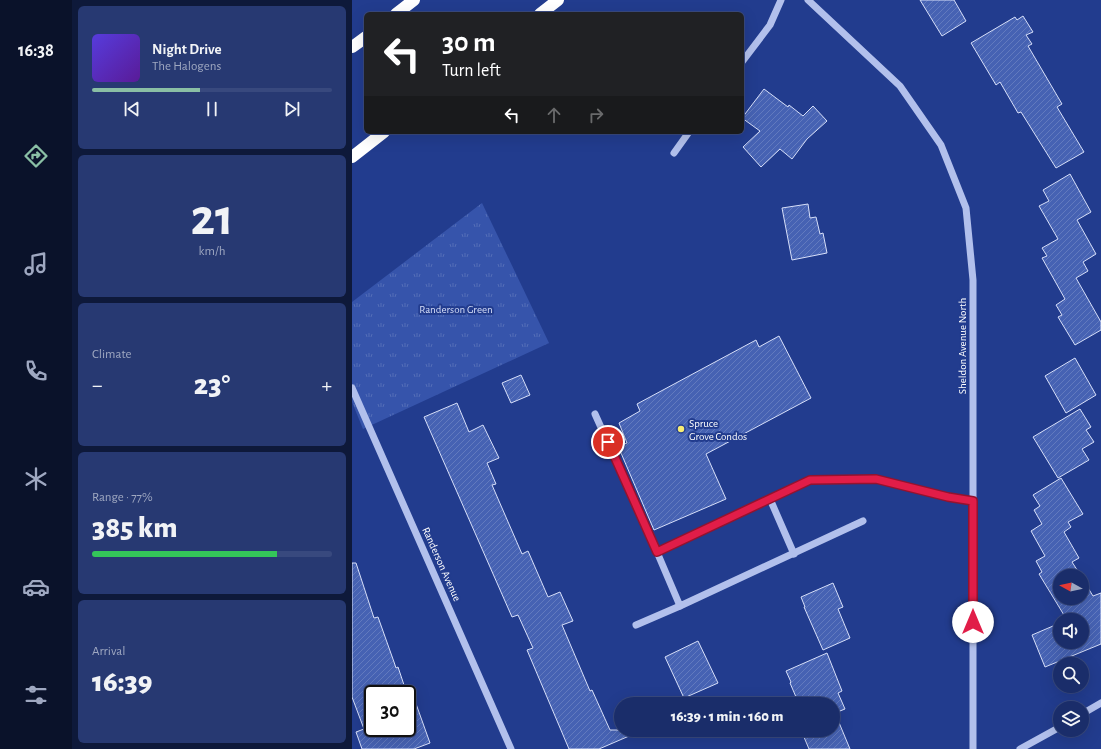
<!DOCTYPE html>
<meta charset="utf-8">
<style>
:root{--surface:#1a2d6a;--page:#273972;--text:#f1f3f6;--muted:#9fa8c1;--line:#38497e;--accent:#8abfa5}
body{margin:0;font-family:"Alegreya Sans",sans-serif;background:var(--page);color:var(--text);height:100vh;display:flex;flex-direction:column;font-size:15px;white-space:nowrap}
*{box-sizing:border-box;margin:0}
p{font-size:13px;color:var(--muted)}
.icon{flex:none;width:22px;height:22px;fill:none;stroke:currentColor;stroke-width:2;stroke-linecap:round;stroke-linejoin:round}
.map{position:relative;flex:1;overflow:hidden}
.sheet{display:flex;flex-direction:column;gap:6px;padding:6px;background:#0e193a;width:280px}
.sheet>*{flex:none}
.hud{position:absolute;left:12px;top:12px;width:380px;height:122px;border-radius:6px;box-shadow:0 4px 16px #0002,0 0 0 1px var(--line);background:#202124;color:#fff;overflow:hidden}
.needle{width:26px;rotate:278deg}
.buttons{position:absolute;left:701px;top:569px;display:grid;gap:8px}
.buttons a{display:grid;place-items:center;width:36px;height:36px;border-radius:50%;background:var(--surface);box-shadow:0 4px 16px #0002,0 0 0 1px var(--line);font-size:20px}
.speed{position:absolute;left:12px;top:685px;display:flex;gap:8px;font-size:20px;font-weight:700;text-align:center}
.speed>*{display:grid;place-content:center;width:52px;height:52px;border-radius:50%;background:var(--surface);box-shadow:0 4px 16px #0002,0 0 0 1px var(--line);line-height:1}
.speed .limit{border:2px solid #111;border-radius:6px;background:#fff;color:#111}
.pin{position:absolute;display:grid;place-items:center;width:34px;height:34px;color:#fff;margin:-17px;border:2px solid #fff;border-radius:50%;box-shadow:0 1px 4px #0007}
.me{position:absolute;width:44px;margin:-22px;rotate:0deg;stroke-linejoin:round;filter:drop-shadow(0 0 3px #0008)}
.turn{display:flex;align-items:center;gap:14px;height:84px;padding:0 12px;font-size:18px}
.turn .icon{width:52px;height:52px;stroke-width:2.5}
.turn b{display:block;font-size:28px;line-height:34px}
.lanes{display:flex;align-items:center;height:38px;padding:0 12px;background:#0003;justify-content:center;gap:20px;direction:ltr}
.lanes .off{opacity:.35}
.big{font-size:30px;font-weight:800;line-height:1.1}
.sheet .tile{flex:1;display:flex;flex-direction:column;justify-content:center;gap:6px;min-width:0;padding:0 14px;border-radius:6px;background:var(--page)}
.sheet .dial{align-items:center;gap:0}
.dial b{font-size:52px;line-height:1}
.song{display:flex;align-items:center;gap:12px}
.cover{width:48px;height:48px;border-radius:6px;background:linear-gradient(135deg,hsl(250 70% 55%),hsl(270 70% 35%))}
.played{height:4px;border-radius:2px;background:linear-gradient(90deg,var(--accent) 45%,var(--line) 45%)}
.keys{display:flex;justify-content:space-around;direction:ltr}
.heat{display:flex;justify-content:space-between;align-items:center;font-size:22px;direction:ltr}
.charge{height:6px;border-radius:3px;background:linear-gradient(90deg,#34c759 77%,var(--line) 0)}
.trip{position:absolute;left:262px;top:697px;width:226px;height:40px;border-radius:20px;background:var(--surface);box-shadow:0 4px 16px #0002,0 0 0 1px var(--line);font-weight:800;line-height:40px;text-align:center}
main{display:flex;flex:1;min-height:0}
.tab-bar{display:flex;flex-direction:column;width:72px;justify-content:space-around;align-items:center;background:#0a122a;color:var(--muted)}
.tab-bar .icon{width:28px;height:28px}
.tab-bar .selected{color:var(--accent)}
.tab-bar b{font-size:18px;color:var(--text)}
.map>svg:first-child{display:block}
.park{fill:url(#park-tufts)}
.building{fill:url(#building-hatch);stroke:#d7dff9;fill-rule:evenodd}
.lines{fill:none;stroke-linecap:round;stroke-linejoin:round}
.minor{stroke:#b2c0ec;stroke-width:7}
.highway{stroke:#fff;stroke-width:12}
.route-casing{stroke:#92132f;stroke-width:10}
.route{stroke:#e11d48;stroke-width:7}
.poi-dot{fill:#f7ec74;stroke:#223c8e;stroke-width:1.5}
.labels{text-anchor:middle;stroke-width:4;stroke-linejoin:round;paint-order:stroke}
.park-label{font-size:11px;fill:#d7dff9;stroke:#223c8e}
.street-label{font-size:11px;fill:#fff;stroke:#223c8e}
.poi-label{font-size:11px;fill:#fff;stroke:#223c8e;text-anchor:start}
</style>
<main>
<nav class="tab-bar">
<b>16:38</b>
<svg class="icon selected" aria-label="directions" viewBox="0 0 24 24"><path d="M12 3l9 9-9 9-9-9zM9 14v-3h6M13 9l2 2-2 2"/></svg>
<svg class="icon" aria-label="music" viewBox="0 0 24 24"><path d="M9 18V5l10-2v13"/><circle cx="6" cy="18" r="3"/><circle cx="16" cy="16" r="3"/></svg>
<svg class="icon" aria-label="phone" viewBox="0 0 24 24"><path d="M5 4h4l2 5-3 2q2 4 5 5l2-3 5 2v4C11 20 4 13 5 4z"/></svg>
<svg class="icon" aria-label="climate" viewBox="0 0 24 24"><path d="M12 3v18M4 7l16 10M4 17L20 7"/></svg>
<svg class="icon" aria-label="car" viewBox="0 0 24 24"><path d="M5 17H2v-5l4-1 3-4h7l3 4 3 1v5h-3M9 17h6M6 11h13"/><circle cx="7" cy="17" r="2"/><circle cx="17" cy="17" r="2"/></svg>
<svg class="icon" aria-label="filters" viewBox="0 0 24 24"><path d="M4 7h16M4 17h16"/><circle cx="9" cy="7" r="2"/><circle cx="15" cy="17" r="2"/></svg>
</nav>
<section class="sheet">
<div class="tile">
<div class="song"><i class="cover"></i><div><b>Night Drive</b><p>The Halogens</p></div></div>
<div class="played"></div>
<div class="keys"><svg class="icon" aria-label="previous" viewBox="0 0 24 24"><path d="M18 5L8 12l10 7zM5 5v14"/></svg><svg class="icon" aria-label="pause" viewBox="0 0 24 24"><path d="M8 5v14M16 5v14"/></svg><svg class="icon" aria-label="next" viewBox="0 0 24 24"><path d="M6 5l10 7-10 7zM19 5v14"/></svg></div>
</div>
<div class="tile dial"><b>21</b><p>km/h</p></div>
<div class="tile"><p>Climate</p>
<div class="heat"><a>−</a><b class="big">23°</b><a>+</a></div>
</div>
<div class="tile"><p>Range · 77%</p><b class="big">385 km</b><div class="charge"></div></div>
<div class="tile"><p>Arrival</p><b class="big">16:39</b></div>
</section>
<div class="map">
<svg width="749" height="749" viewBox="0 0 749 749">
<defs>
<pattern id="park-tufts" width="24" height="20" patternUnits="userSpaceOnUse"><rect width="24" height="20" fill="#3654ab"/><path d="M3 7l-1-3M5 7V3M7 7l1-3M15 17l-1-3M17 17v-4M19 17l1-3" fill="none" stroke="#546eb8"/></pattern>
<pattern id="building-hatch" width="6" height="6" patternUnits="userSpaceOnUse"><rect width="6" height="6" fill="#4662b3"/><path d="M-1 1l2-2M0 6l6-6M5 7l2-2" fill="none" stroke="#627abe"/></pattern>
</defs>
<rect width="100%" height="100%" fill="#223c8e"/>
<polygon class="park" points="130,203 197,343 11,429 0,402 0,302"/>
<g class="building">
<polygon points="568,0 602,0 614,21 590,36"/>
<polygon points="671,16 681,32 674,35 680,44 676,46 710,104 705,107 732,152 704,168 669,112 666,113 648,82 644,85 619,43 663,17 665,20"/>
<polygon points="412,89 436,107 437,105 451,116 461,106 475,121 455,139 440,159 428,149 409,167 391,147 408,131 390,118"/>
<polygon points="718,174 739,212 725,220 744,254 731,262 736,271 724,278 749,322 749,330 723,345 706,317 710,315 704,305 713,299 690,258 695,256 690,248 706,239 687,206 697,201 691,190"/>
<polygon points="456,204 458,218 464,217 468,234 471,233 475,253 440,260 430,208"/>
<polygon points="427,336 459,398 354,454 374,499 302,530 266,446 275,443 267,423 288,411 285,404 350,369 404,340 407,347"/>
<polygon points="723,358 744,395 714,413 693,376"/>
<polygon points="169,375 178,395 159,403 150,383"/>
<polygon points="105,403 117,432 131,425 147,458 135,463 144,484 140,485 170,554 176,551 196,597 208,592 221,621 210,625 238,691 240,690 258,730 291,730 247,749 217,749 175,650 181,648 166,615 160,617 72,417"/>
<polygon points="728,409 739,427 734,430 742,442 730,449 737,460 706,478 681,437"/>
<polygon points="709,478 731,514 716,522 719,527 712,532 727,558 720,562 729,576 708,576 708,598 730,598 730,578 741,596 749,593 749,644 693,667 680,635 708,623 708,642 730,642 730,620 715,620 687,574 690,572 684,561 693,556 679,531 690,524 682,510 688,506 681,495"/>
<path d="M0,563h4l18,55 4,-1 16,45 2,6 2,-1 12,36 5,-2 15,42 -16,6h-52l-6,-17 8,-3 -12,-32zM21,694h34v34h-34z"/>
<polygon points="481,583 491,607 486,609 498,638 471,650 452,607 453,607 449,597"/>
<polygon points="346,641 366,683 332,698 313,657"/>
<polygon points="475,653 490,691 486,693 493,709 483,713 498,749 457,749 449,730 481,730 481,704 447,704 438,683 439,682 434,671"/>
</g>
<g class="lines">
<g class="minor">
<polyline points="456,0 548,86 589,145 614,208 621,280 621,749"/>
<polyline points="390,62 418,25 429,0"/>
<polyline points="322,153 337,132"/>
<polyline points="0,388 159,749"/>
<polyline points="243,414 305,552"/>
<polyline points="418,499 442,554"/>
<polyline points="511,521 328,606 305,552 458,480 524,479 596,497 621,501"/>
<polyline points="284,625 328,606"/>
<polyline points="730,714 749,703"/>
<polyline points="668,749 708,727"/>
</g>
<g class="highway">
<polyline points="44,14 62,0"/>
<polyline points="188,14 206,0"/>
<polyline points="0,47 14,37"/>
<polyline points="0,157 32,132"/>
</g>
</g>
<g class="lines">
<defs>
<polyline id="route" points="256,442 305,552 458,480 524,479 596,497 621,501 621,622"/>
</defs>
<use href="#route" class="route-casing"/>
<use href="#route" class="route"/>
</g>
<circle class="poi-dot" cx="329" cy="429" r="4"/>
<g class="labels">
<g class="park-label">
<text x="104" y="313">Randerson Green</text>
</g>
<g class="street-label">
<text transform="translate(610 346) rotate(-90)" y="4">Sheldon Avenue North</text>
<text transform="translate(90 564) rotate(66)" y="4">Randerson Avenue</text>
</g>
<g class="poi-label">
<text x="337" y="427">Spruce<tspan x="337" dy="13">Grove Condos</tspan></text>
</g>
</g>
</svg>
<div class="buttons">
<a><svg class="needle" viewBox="-14 -14 28 28"><path d="M0-13l5 13h-10z" fill="#e53935"/><path d="M0 13l5-13h-10z" fill="#9fa8c1"/></svg></a>
<a><svg class="icon" aria-label="sound" viewBox="0 0 24 24"><path d="M4 9h4l5-4v14l-5-4H4zM17 9q2 3 0 6"/></svg></a>
<a><svg class="icon" aria-label="search" viewBox="0 0 24 24"><circle cx="10" cy="10" r="6"/><path d="M15 15l6 6"/></svg></a>
<a><svg class="icon" aria-label="layers" viewBox="0 0 24 24"><path d="M12 4l9 5-9 5-9-5zM3 14l9 5 9-5"/></svg></a>
</div>
<div class="speed"><div class="limit">30</div></div>
<div class="pin" style="left:256px;top:442px;background:#d93025"><svg class="icon" aria-label="arrive" viewBox="0 0 24 24"><path d="M6 21V4h12l-3 4 3 4H6"/></svg></div>
<svg class="me" style="left:621px;top:622px" viewBox="-20 -20 40 40"><circle r="19" fill="#fff"/><path d="M0-13L10 11 0 6-10 11z" fill="#e11d48"/></svg>
<div class="trip">16:39 · 1 min · 160 m</div>
<div class="hud">
<div class="turn"><svg class="icon" aria-label="left" viewBox="0 0 24 24"><path d="M17 20v-9H6M10 6l-5 5 5 5"/></svg><div><b>30 m</b>Turn left</div></div>
<div class="lanes"><svg class="icon" aria-label="left" viewBox="0 0 24 24"><path d="M17 20v-9H6M10 6l-5 5 5 5"/></svg><svg class="icon off" aria-label="ahead" viewBox="0 0 24 24"><path d="M12 20V5M6 11l6-6 6 6"/></svg><svg class="icon off" aria-label="right" viewBox="0 0 24 24"><path d="M7 20v-9h11M14 6l5 5-5 5"/></svg></div>
</div>
</div>
</main>
